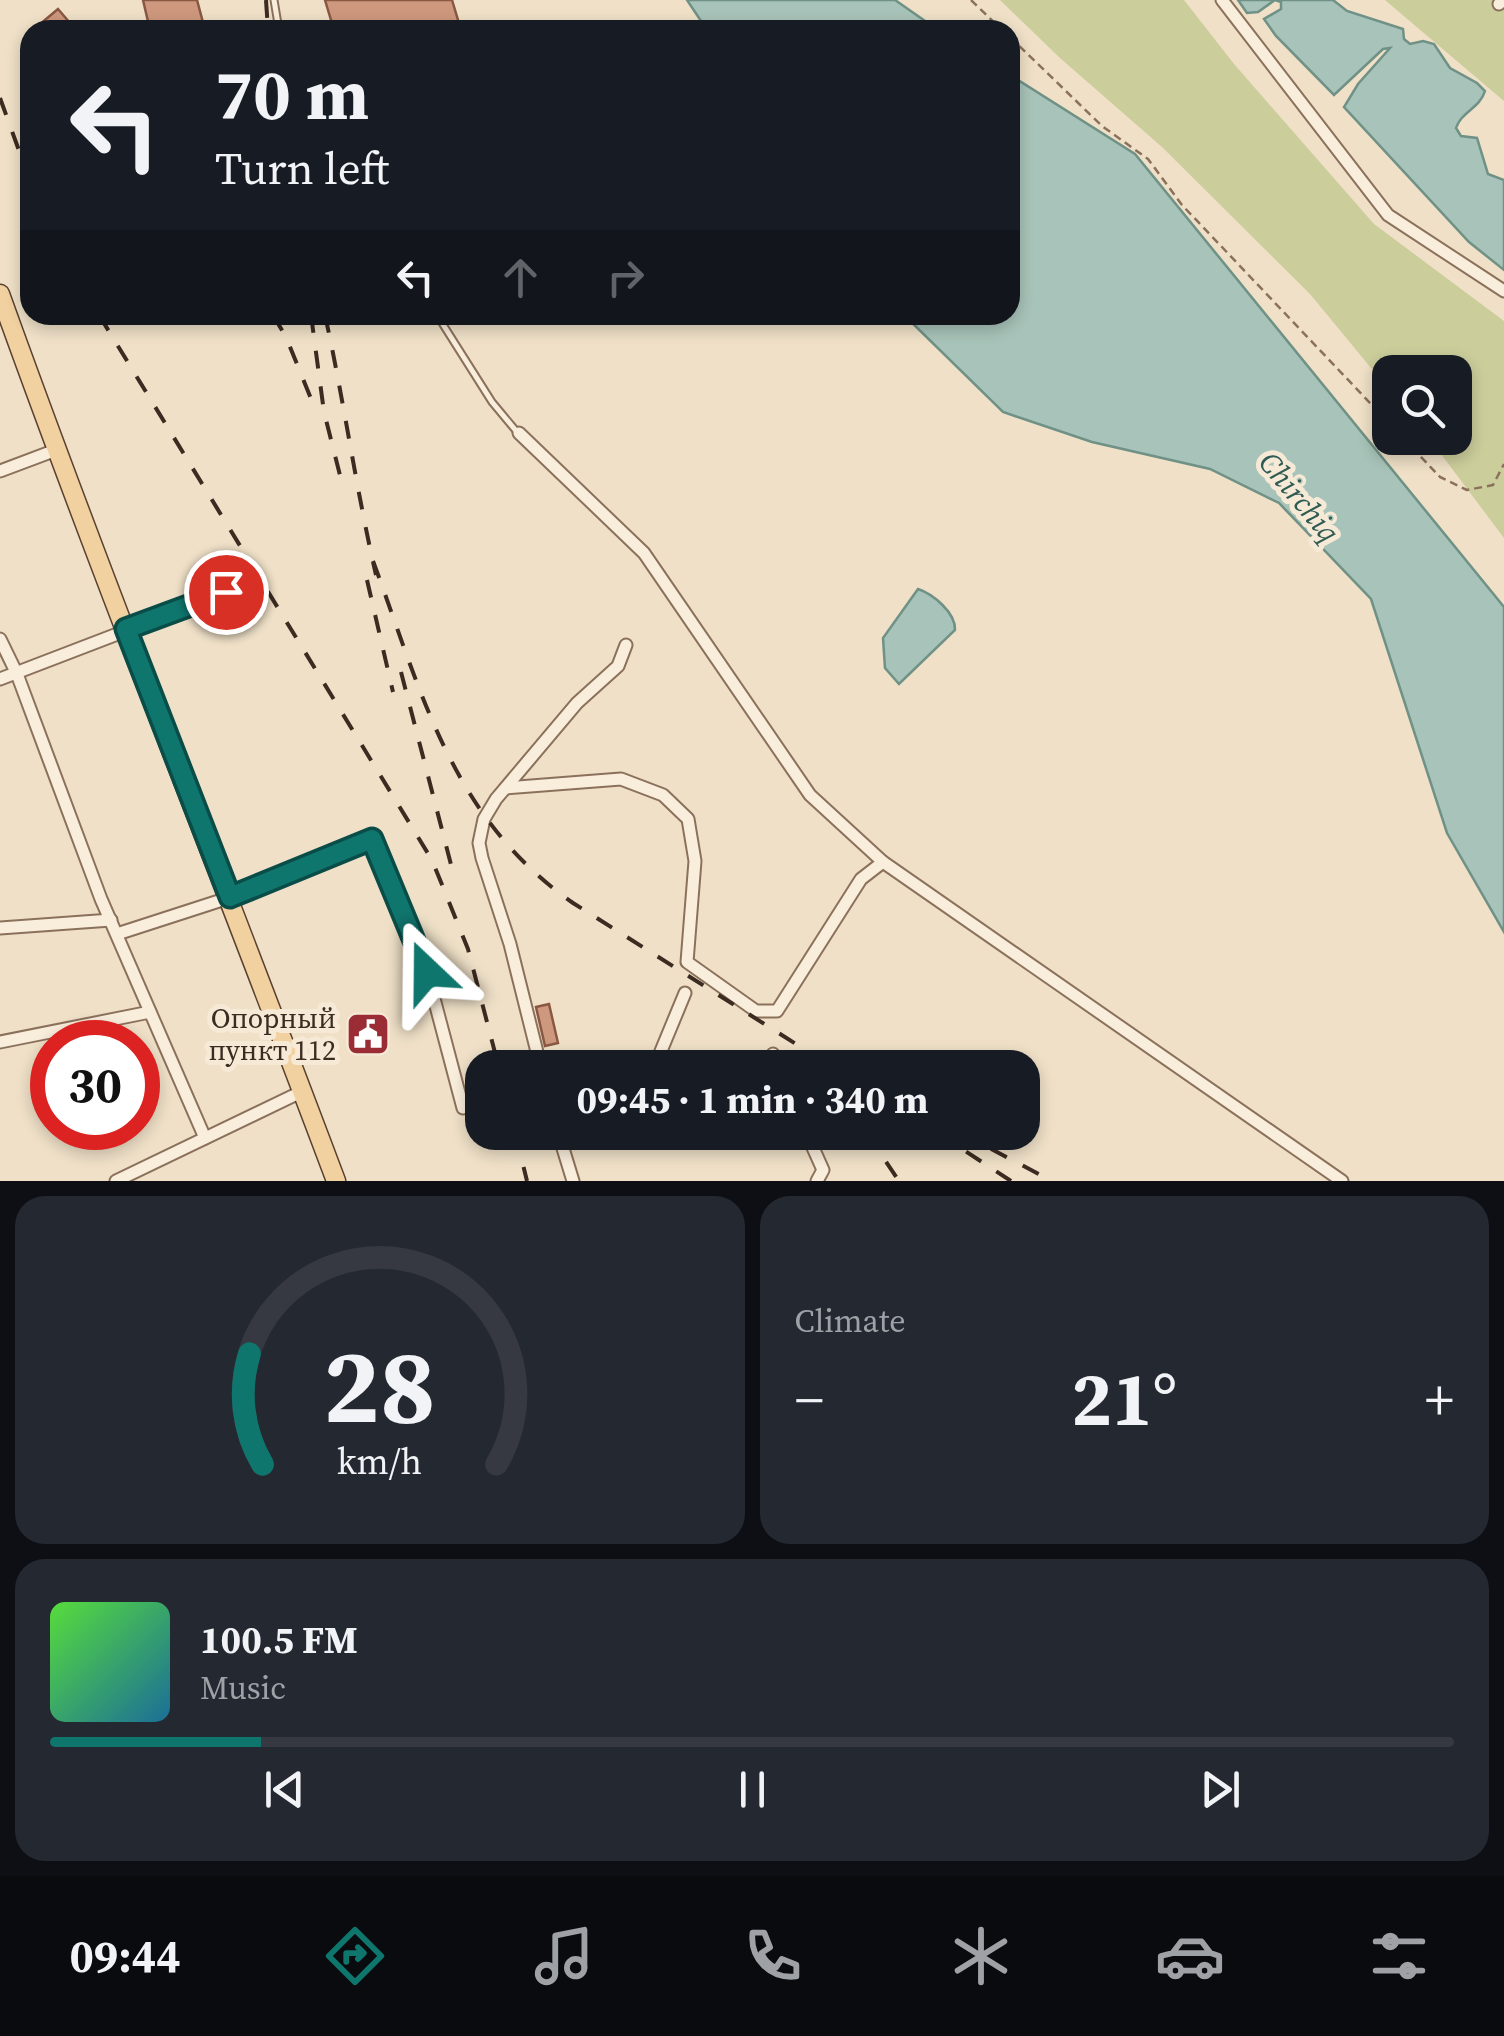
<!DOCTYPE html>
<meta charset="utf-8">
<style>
:root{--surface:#171b24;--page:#242831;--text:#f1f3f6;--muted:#9ea1a6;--line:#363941;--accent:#0f766e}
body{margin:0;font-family:"Source Serif 4",serif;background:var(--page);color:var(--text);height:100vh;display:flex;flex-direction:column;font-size:38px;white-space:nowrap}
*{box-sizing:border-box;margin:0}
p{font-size:32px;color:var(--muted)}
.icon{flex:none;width:55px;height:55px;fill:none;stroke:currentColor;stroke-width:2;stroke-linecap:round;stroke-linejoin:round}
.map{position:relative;height:1181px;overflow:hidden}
.side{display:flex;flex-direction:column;gap:15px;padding:15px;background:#0d0f14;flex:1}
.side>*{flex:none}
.top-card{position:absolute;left:20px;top:20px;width:1000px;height:305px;border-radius:30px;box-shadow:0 5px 15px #0003;background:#171b24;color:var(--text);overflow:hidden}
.fabs{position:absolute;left:1372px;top:355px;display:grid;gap:20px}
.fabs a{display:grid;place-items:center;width:100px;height:100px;border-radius:20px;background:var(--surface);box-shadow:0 5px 15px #0003;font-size:50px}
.speed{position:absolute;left:30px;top:1020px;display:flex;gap:20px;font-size:50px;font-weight:700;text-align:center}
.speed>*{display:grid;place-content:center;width:130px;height:130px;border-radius:50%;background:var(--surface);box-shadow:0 5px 15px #0003;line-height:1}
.speed .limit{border:15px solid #d22;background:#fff;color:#111}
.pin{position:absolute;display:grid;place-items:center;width:85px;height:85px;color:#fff;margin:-42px;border:5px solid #fff;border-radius:50%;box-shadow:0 2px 10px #0007}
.me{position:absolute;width:110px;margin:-55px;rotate:337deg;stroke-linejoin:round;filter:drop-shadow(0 0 8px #0008)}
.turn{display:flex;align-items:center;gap:35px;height:210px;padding:0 30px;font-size:45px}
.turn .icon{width:130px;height:130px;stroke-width:2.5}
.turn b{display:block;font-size:70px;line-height:85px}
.lanes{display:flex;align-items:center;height:95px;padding:0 30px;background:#0003;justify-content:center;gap:50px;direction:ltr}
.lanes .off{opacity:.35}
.big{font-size:75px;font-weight:700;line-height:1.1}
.side .tile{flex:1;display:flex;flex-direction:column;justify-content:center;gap:15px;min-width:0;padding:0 35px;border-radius:30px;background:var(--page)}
.side .dial{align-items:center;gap:0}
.dial svg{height:260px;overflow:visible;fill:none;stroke:var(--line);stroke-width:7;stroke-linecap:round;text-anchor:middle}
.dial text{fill:var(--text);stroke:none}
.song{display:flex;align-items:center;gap:30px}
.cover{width:120px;height:120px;border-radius:15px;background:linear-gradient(135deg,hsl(110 70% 55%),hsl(200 70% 35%))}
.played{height:10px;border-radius:5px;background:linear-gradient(90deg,var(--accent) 15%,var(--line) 15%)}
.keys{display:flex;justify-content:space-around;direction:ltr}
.heat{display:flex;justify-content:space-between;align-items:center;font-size:55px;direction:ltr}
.side .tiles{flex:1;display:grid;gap:15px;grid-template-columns:1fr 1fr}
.tile:last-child{grid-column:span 2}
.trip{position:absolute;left:465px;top:1050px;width:575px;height:100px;border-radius:30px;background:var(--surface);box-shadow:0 5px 15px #0003;font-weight:700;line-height:100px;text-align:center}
.tabs{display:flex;height:160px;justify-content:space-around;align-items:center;background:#090b0e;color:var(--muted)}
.tabs .icon{width:70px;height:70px}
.tabs .on{color:var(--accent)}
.tabs b{font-size:45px;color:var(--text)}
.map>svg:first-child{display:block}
.green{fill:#cbcd9b}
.water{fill:#a8c3b9;stroke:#6f9186;stroke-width:2.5}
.building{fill:#cd987d;stroke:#8a5842;stroke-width:2.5}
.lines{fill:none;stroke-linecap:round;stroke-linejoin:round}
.lane-casing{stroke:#8b715c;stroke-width:9}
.street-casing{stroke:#8b715c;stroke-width:15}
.primary-casing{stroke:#594030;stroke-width:21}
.path{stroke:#8b715c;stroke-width:2.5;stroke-dasharray:8 5;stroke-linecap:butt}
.lane{stroke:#f9eddb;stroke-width:5}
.street{stroke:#f9eddb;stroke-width:11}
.primary{stroke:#f1d1a0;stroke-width:18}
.rail{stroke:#3b2b20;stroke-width:4;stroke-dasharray:18 18;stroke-linecap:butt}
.route-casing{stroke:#0a4d48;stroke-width:25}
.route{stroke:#0f766e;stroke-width:18}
.labels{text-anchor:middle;stroke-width:10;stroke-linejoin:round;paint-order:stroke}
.poi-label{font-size:28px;fill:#3b2b20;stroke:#f6ead7;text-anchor:end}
.water-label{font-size:30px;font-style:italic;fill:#2f5b54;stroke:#f6ead7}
</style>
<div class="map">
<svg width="1504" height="1181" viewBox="0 0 1504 1181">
<rect width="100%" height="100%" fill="#efe0c7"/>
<g class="green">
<polygon points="1000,0 1184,0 1234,64 1374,224 1504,321 1504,538 1429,438 1455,438 1455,372 1390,372 1390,391 1310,294 1162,147 1060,58"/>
<polygon points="1385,0 1504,0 1504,101"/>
</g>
<g class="water">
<polygon points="687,0 895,0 938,30 707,30"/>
<path d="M1238,0h95l14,11 56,18 1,10 6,5 13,-3 11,3 16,24 27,15 8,8c-5,17 -24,21 -29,37l5,8 16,2 11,36 16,6v90l-35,-28 -125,-135 14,-23 32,-36 -7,1 -49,46 -58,-59 -12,-17 17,-10v-7l-6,-2 -17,12 -11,1z"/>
<polygon points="1010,75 1135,154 1504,607 1504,932 1447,833 1371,599 1279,503 1210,469 1092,442 1003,412 904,315 1010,315"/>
<path d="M918,589c15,5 38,24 37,41l-56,54 -14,-16 -2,-30z"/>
</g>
<g class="building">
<polygon points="143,0 197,0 205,30 150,30"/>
<polygon points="325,0 452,0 461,30 334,30"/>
<polygon points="58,9 76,30 33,30"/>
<polygon points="549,1004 558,1043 545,1046 536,1007"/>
</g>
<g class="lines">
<defs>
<g id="lane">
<polyline points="274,0 279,30"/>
<polyline points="437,315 492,402 517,432"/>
</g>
<g id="street">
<polyline points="1222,0 1388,215 1504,291"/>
<polyline points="1499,4 1504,0"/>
<polyline points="519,433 644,553 810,795 883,862 1342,1181"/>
<polyline points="0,471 56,450"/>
<polyline points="0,639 17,674 101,899 205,1138"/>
<polyline points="0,679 227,592"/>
<polyline points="506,788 621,779 663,795 688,819 695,861 687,962 756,1011 777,1011 861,879 883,862"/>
<polyline points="0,928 111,920"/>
<polyline points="117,934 219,901 372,839 427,972 463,1108"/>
<polyline points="0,1042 150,1012"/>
<polyline points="773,1054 778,1068"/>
<polyline points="541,1068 510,944 482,858 479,843 484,819 496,799 577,703 618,666 626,645"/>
<polyline points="654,1068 685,993"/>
<polyline points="558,1132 573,1181"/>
<polyline points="806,1132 823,1170 817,1181"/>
<polyline points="116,1181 303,1091"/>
</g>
<path id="primary" d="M0,294c107,298 225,591 336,887"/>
</defs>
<use href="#lane" class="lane-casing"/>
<use href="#street" class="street-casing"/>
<use href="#primary" class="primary-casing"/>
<g class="path">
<polyline points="971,0 1002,30"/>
<polyline points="1010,37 1102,126 1148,159 1182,205 1390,424"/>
<polyline points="1403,438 1440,477 1467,490 1493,485 1504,464"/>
</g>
<use href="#lane" class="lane"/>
<use href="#street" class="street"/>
<use href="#primary" class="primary"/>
<g class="rail">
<polyline points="266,0 268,30"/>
<polyline points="0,98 30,181"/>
<polyline points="99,315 432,860 468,949 499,1068"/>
<polyline points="273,315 286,337 316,411"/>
<polyline points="311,315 324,412 343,487"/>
<path d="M325,315c19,86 31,174 51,260"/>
<path d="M373,561c49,132 78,257 200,342l261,165"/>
<polyline points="367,580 393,692"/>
<polyline points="401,672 454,876"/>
<polyline points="515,1132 527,1181"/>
<polyline points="866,1132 899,1181"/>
<polyline points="936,1132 1011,1181"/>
<polyline points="959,1132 1052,1181"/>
</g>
</g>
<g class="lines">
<defs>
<polyline id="route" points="226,592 126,629 230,897 372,839 427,972"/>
</defs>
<use href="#route" class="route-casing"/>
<use href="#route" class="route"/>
</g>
<defs>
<symbol id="civic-square" viewBox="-11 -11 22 22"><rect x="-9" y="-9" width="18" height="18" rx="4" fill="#9a2c36" stroke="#f6ead7"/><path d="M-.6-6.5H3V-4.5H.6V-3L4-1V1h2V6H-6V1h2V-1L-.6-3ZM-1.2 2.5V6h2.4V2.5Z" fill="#fff"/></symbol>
</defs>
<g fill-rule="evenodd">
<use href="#civic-square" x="343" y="1009" width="50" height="50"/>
</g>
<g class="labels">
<g class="poi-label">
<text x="336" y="1028">Опорный<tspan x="336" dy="32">пункт 112</tspan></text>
</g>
<g class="water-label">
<text transform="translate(1299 497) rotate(50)" y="10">Chirchiq</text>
</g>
</g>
</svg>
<div class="fabs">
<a><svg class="icon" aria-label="search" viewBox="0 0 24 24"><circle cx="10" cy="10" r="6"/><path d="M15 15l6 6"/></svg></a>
</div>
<div class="speed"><div class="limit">30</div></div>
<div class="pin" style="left:226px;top:592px;background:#d93025"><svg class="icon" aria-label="arrive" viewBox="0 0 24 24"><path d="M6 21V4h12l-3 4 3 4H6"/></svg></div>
<svg class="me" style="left:427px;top:972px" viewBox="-20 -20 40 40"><path d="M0-17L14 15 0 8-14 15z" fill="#0f766e" stroke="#fff" stroke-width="4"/></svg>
<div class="trip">09:45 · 1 min · 340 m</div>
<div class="top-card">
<div class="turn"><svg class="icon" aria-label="left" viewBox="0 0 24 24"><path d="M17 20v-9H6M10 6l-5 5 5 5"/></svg><div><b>70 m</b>Turn left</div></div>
<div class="lanes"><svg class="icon" aria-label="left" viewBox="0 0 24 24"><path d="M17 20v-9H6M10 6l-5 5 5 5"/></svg><svg class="icon off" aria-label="ahead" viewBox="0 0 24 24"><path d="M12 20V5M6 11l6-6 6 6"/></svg><svg class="icon off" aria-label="right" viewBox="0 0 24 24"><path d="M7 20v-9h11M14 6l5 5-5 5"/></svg></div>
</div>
</div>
<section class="side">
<div class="tiles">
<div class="tile dial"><svg viewBox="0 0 100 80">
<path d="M14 69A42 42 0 1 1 86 69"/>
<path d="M14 69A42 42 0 0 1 10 35" stroke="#0f766e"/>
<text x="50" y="56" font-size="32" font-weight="700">28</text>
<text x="50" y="72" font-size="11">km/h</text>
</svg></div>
<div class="tile"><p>Climate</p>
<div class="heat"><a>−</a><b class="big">21°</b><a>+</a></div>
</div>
<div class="tile">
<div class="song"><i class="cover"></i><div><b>100.5 FM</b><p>Music</p></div></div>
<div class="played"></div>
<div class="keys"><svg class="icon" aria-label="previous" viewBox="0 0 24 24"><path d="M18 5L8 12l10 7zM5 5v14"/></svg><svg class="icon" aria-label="pause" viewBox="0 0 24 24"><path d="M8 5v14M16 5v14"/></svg><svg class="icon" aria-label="next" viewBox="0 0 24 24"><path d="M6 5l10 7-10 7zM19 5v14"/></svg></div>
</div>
</div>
</section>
<nav class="tabs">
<b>09:44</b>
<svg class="icon on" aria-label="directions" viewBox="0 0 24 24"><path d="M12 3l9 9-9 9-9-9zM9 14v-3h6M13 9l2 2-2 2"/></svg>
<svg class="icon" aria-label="music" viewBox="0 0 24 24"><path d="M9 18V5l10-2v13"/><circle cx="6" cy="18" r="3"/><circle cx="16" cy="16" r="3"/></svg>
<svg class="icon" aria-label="phone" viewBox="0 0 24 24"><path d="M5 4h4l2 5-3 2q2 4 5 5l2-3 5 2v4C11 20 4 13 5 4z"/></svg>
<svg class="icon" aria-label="climate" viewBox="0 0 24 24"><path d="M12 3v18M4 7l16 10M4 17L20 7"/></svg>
<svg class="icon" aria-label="car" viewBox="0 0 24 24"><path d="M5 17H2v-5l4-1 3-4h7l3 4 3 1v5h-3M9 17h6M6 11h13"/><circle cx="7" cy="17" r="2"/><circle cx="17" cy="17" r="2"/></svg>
<svg class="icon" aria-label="filters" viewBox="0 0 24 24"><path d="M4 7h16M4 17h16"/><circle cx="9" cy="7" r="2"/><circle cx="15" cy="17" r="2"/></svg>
</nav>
